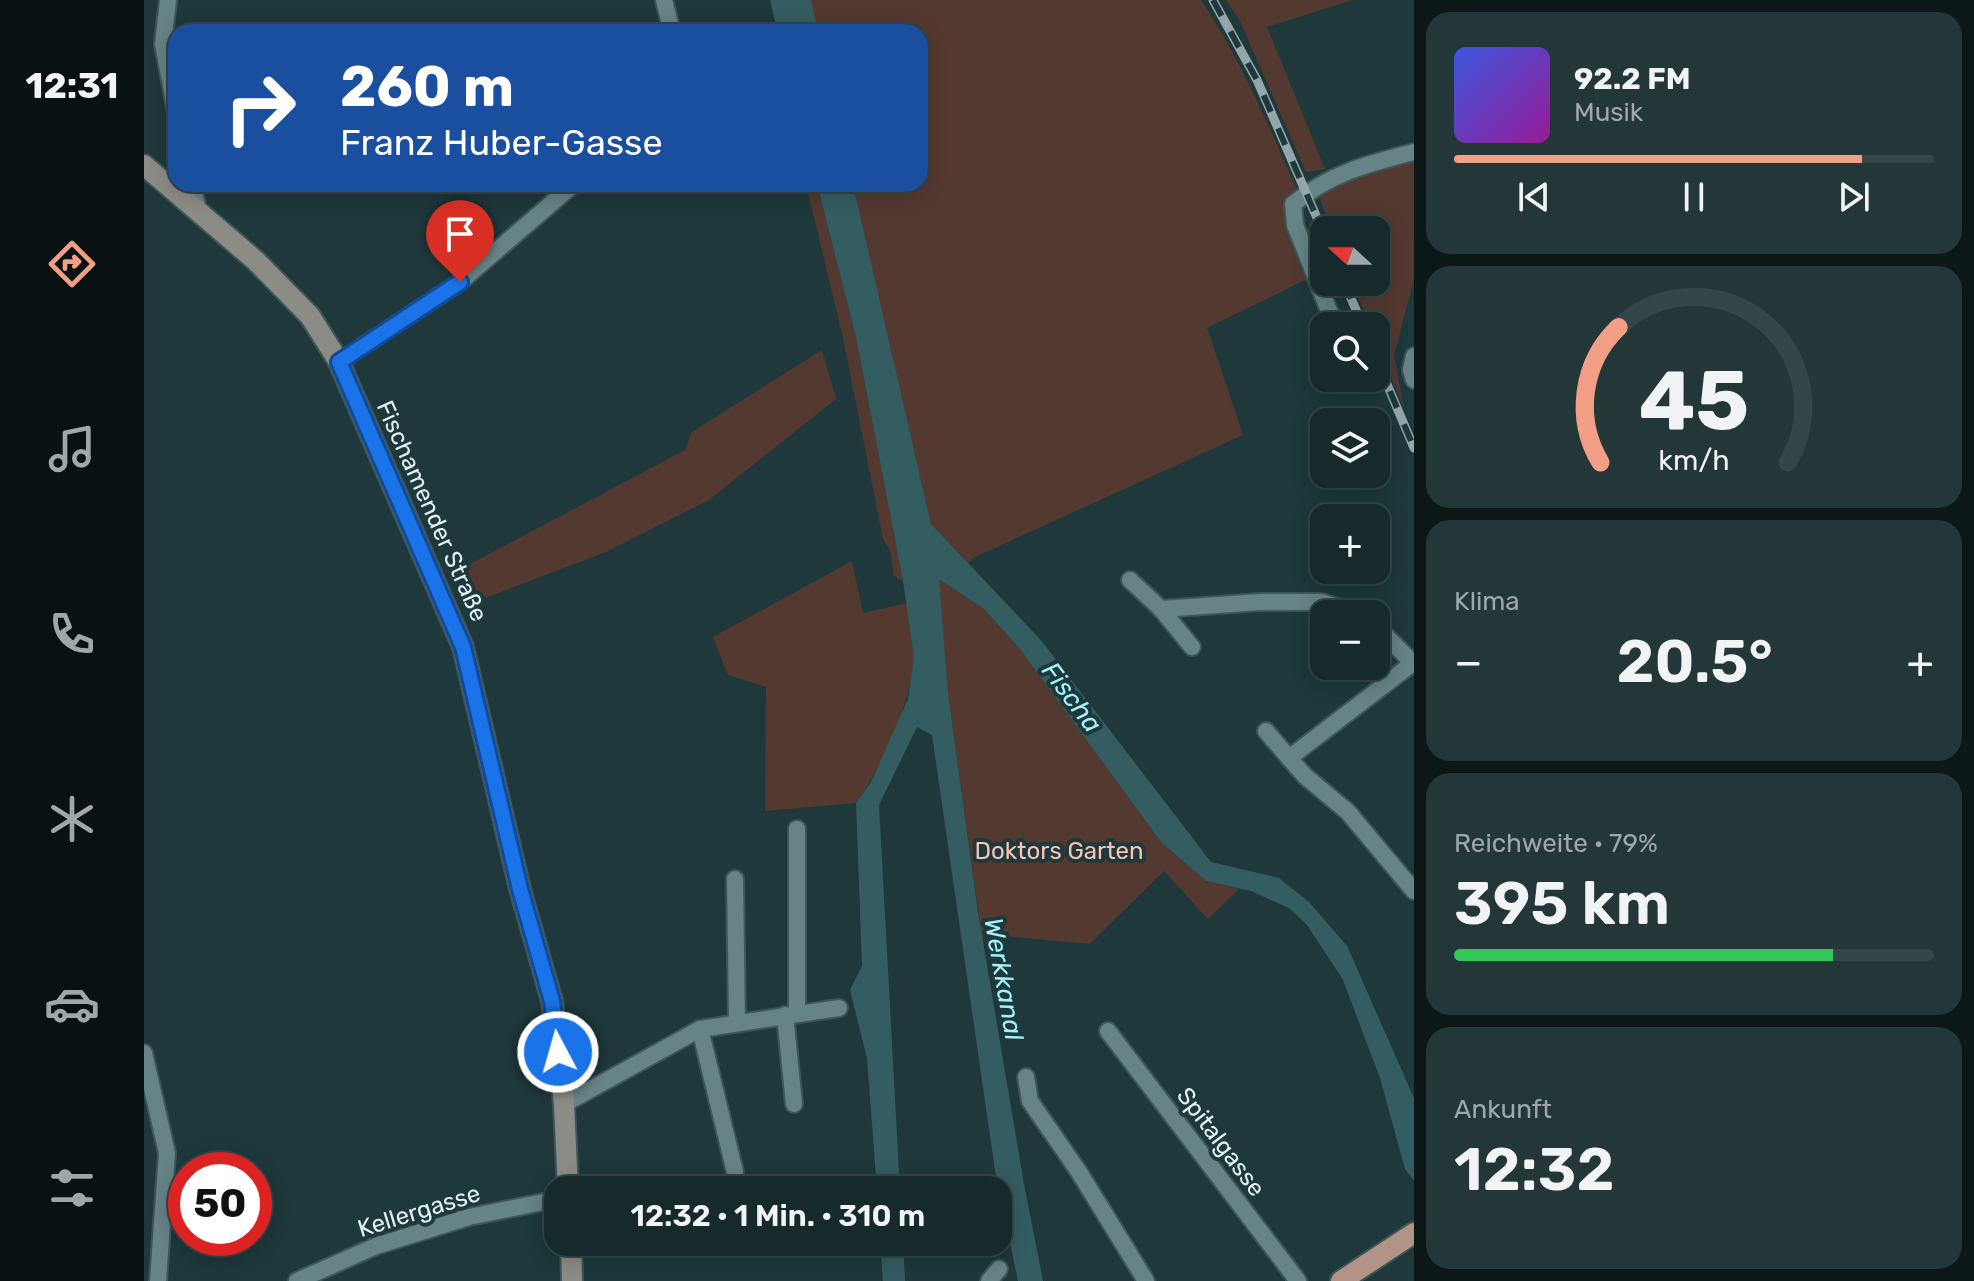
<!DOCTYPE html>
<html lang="de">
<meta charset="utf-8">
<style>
:root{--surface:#162a2c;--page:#233638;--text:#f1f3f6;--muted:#9ea7a9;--line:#354648;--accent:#f39f86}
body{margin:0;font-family:Rubik,sans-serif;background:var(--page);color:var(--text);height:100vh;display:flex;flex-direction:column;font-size:30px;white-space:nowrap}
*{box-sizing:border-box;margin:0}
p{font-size:26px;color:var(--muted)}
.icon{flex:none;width:44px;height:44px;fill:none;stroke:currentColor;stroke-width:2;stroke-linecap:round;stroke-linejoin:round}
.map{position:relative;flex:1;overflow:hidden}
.sheet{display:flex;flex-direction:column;gap:12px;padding:12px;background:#0c1718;width:560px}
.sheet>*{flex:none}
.top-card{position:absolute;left:24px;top:24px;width:760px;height:168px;border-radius:24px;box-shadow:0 4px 20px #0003,0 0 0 2px var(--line);background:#1a4fa0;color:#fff;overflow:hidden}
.needle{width:52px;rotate:291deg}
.tools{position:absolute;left:1166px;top:216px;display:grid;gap:16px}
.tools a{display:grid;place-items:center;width:80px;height:80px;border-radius:16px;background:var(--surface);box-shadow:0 4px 20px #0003,0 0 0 2px var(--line);font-size:40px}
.speed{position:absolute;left:24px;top:1152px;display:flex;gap:16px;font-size:40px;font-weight:700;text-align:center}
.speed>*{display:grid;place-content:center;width:104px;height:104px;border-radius:50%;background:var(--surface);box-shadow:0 4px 20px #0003,0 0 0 2px var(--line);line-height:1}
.speed .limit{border:12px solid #d22;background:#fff;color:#111}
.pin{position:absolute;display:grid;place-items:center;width:68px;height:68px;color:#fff;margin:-82px -34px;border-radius:50% 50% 50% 0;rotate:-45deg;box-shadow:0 0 8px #0007}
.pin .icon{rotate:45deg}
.me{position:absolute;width:88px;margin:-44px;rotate:354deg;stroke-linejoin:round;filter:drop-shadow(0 0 6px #0008)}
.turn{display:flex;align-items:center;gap:28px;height:168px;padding:0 40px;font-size:36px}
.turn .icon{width:104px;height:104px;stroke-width:2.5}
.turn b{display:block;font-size:56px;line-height:68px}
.big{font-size:60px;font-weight:600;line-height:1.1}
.sheet .card{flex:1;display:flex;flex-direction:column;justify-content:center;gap:12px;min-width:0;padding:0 28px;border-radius:24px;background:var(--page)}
.sheet .dial{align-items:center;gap:0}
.dial svg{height:208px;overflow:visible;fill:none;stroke:var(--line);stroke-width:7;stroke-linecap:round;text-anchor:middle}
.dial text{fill:var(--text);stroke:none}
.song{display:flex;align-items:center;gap:24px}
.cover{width:96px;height:96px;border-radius:12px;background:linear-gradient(135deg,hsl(230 70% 55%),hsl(300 70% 35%))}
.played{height:8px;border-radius:4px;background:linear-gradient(90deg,var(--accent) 85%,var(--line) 85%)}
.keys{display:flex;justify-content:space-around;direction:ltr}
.heat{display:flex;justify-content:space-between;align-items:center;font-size:44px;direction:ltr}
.charge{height:12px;border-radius:6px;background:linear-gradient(90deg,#34c759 79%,var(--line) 0)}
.trip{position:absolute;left:400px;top:1176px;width:468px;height:80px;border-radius:24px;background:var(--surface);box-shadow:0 4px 20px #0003,0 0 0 2px var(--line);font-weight:600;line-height:80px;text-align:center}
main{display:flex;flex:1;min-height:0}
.tab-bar{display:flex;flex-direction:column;width:144px;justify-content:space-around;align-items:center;background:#091112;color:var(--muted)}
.tab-bar .icon{width:56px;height:56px}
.tab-bar .selected{color:var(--accent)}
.tab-bar b{font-size:36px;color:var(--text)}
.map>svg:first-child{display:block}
.green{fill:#543931}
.water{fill:#345d61}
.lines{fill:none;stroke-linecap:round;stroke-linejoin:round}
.street-casing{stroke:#3e5658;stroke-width:20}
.secondary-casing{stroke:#3e5658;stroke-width:24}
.primary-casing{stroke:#3e5658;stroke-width:24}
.street{stroke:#668385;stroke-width:16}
.secondary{stroke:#8d8b86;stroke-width:20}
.primary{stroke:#b49387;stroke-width:20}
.rail-casing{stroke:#93a6a9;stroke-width:9}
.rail{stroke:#1e383b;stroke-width:6;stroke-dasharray:18;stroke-linecap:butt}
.route-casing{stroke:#114b97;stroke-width:20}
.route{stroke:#1a73e8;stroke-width:14}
.labels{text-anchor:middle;stroke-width:8;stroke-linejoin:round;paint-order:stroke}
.street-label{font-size:24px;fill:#e2f1f3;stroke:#1e383b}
.park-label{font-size:24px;fill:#f7c4b6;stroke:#1e383b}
.water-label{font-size:26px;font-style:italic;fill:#a3f1f9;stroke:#1e383b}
</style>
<main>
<nav class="tab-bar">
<b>12:31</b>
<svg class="icon selected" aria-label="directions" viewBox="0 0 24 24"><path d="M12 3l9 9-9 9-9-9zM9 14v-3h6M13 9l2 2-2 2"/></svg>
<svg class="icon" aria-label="music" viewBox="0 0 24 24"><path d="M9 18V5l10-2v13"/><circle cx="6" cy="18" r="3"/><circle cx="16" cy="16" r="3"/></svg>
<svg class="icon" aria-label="phone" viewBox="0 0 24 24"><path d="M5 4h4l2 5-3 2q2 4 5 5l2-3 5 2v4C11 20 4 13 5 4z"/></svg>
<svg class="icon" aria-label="climate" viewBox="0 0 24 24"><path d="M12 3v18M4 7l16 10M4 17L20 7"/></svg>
<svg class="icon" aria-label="car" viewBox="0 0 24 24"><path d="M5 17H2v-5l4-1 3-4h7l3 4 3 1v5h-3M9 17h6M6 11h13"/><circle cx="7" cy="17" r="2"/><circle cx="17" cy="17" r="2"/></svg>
<svg class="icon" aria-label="filters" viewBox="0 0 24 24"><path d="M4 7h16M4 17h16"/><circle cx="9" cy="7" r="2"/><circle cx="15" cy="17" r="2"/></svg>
</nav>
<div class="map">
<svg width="1270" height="1281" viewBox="0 0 1270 1281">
<rect width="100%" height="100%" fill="#1e383b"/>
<g class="green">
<path d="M667,0h390c40,60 67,124 96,190l-11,16 4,25 17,48 -100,49 36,107 -268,122 -7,6 -37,-39 -78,-340h67v-152h-102z"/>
<polygon points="1082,0 1209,0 1123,27 1181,169 1162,172 1096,21"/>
<polygon points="1270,161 1270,280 1250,355 1260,408 1232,340 1232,326 1226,326 1208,282 1232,282 1232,230 1188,230 1174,194 1217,175"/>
<polygon points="662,184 673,184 712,337 759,581 750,576 746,550 739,539 699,338"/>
<polygon points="678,350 692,399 565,500 462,552 323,605 313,571 541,450 548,432"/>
<path d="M708,561l11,52 44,-10c2,17 8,38 7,56 -4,47 -31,106 -58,144l-91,8 1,-124 -38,-12 -15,-38z"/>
<polygon points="794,578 840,609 876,649 1017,842 1062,881 1095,889 1064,919 1020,871 946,944 849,935 838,937 804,693"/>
</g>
<g class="water">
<polygon points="626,0 667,0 674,32 634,32"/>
<polygon points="673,184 709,184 787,524 896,639 1067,862 1135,878 1165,902 1203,946 1270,1098 1270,1181 1261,1169 1236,1078 1199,980 1163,925 1145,908 1107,891 1062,881 1017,842 876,649 840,609 795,579 804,693 834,912 880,1184 899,1281 874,1281 852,1177 788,735 773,727 735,805 756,1190 733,1190 723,1058 706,990 718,966 712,803 727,782 764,699 770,656 759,581 712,337"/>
<polygon points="736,1242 759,1242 761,1281 739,1281"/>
</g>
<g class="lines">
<defs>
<g id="street">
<polyline points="24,0 19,44 32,112"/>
<polyline points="520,0 528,32"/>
<polyline points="48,184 54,210"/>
<path d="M1191,326l-40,-101 -2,-21c38,-31 74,-40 121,-52"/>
<polyline points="1270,356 1267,370 1270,380"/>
<polyline points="195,362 316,282 430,184"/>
<polyline points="986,580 1017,609 1116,602 1177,602 1216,614"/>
<polyline points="1017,609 1048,647"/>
<polyline points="1232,626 1269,663 1145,758 1161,776 1204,812 1270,891"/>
<polyline points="1122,731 1145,758"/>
<polyline points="653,829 653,1014"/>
<polyline points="591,879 593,1023"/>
<polyline points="641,1015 650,1104"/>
<polyline points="556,1029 591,1172"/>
<polyline points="964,1031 1154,1281"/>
<polyline points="0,1053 23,1153 14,1281"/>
<polyline points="882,1077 886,1101 935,1172 1002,1281"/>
<polyline points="420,1104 556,1029 695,1008"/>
<polyline points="153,1281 232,1246 325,1217 414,1199"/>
<polyline points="845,1281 855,1269"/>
</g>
<g id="secondary">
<polyline points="0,165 112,261 166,316 195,362 319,647 376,889 408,1001 420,1104 424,1190"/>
<polyline points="427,1242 428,1281"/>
</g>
<polyline id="primary" points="1197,1281 1270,1233"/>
</defs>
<use href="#street" class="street-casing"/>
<use href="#secondary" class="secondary-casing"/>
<use href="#primary" class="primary-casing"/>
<use href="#street" class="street"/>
<use href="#secondary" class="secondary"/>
<use href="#primary" class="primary"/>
<defs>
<g id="rail">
<polyline points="1069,0 1113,80 1180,234"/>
<polyline points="1200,282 1219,326"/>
<polyline points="1232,358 1270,448"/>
</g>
</defs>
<use href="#rail" class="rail-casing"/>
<use href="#rail" class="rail"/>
</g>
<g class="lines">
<defs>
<polyline id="route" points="316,282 195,362 319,647 376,889 408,1001 414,1052"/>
</defs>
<use href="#route" class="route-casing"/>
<use href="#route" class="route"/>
</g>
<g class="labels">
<g class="street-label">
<text transform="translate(288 511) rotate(66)" y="8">Fischamender Straße</text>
<text transform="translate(1077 1142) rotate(53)" y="8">Spitalgasse</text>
<text transform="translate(275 1211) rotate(-17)" y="8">Kellergasse</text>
</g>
<g class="park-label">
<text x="915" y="859">Doktors Garten</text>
</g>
<g class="water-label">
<text transform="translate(928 697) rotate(53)" y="9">Fischa</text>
<text transform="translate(860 979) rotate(80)" y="9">Werkkanal</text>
</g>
</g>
</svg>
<div class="tools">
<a><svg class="needle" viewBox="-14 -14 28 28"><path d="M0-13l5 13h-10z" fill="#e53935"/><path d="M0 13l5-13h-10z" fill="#9ea7a9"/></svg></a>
<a><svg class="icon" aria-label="search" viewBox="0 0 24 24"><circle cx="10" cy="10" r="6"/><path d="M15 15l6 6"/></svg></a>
<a><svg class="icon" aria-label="layers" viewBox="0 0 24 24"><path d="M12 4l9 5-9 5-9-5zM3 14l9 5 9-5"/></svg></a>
<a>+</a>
<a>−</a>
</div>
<div class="speed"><div class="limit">50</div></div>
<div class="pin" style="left:316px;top:282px;background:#d93025"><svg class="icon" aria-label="arrive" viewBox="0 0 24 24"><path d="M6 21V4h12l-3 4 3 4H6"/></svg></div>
<svg class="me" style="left:414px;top:1052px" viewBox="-20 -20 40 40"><circle r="17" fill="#1a73e8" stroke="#fff" stroke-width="3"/><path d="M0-11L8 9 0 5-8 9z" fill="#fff"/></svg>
<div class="trip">12:32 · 1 Min. · 310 m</div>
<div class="top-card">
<div class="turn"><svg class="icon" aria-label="right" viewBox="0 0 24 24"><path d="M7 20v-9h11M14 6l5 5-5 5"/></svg><div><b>260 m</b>Franz Huber-Gasse</div></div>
</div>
</div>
<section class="sheet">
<div class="card">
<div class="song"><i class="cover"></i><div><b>92.2 FM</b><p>Musik</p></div></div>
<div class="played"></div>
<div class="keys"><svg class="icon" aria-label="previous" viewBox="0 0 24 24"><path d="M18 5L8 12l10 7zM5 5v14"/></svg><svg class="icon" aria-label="pause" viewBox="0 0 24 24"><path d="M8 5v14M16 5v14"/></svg><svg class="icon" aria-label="next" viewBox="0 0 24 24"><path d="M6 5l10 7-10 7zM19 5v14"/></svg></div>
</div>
<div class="card dial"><svg viewBox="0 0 100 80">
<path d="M14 69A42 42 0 1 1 86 69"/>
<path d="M14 69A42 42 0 0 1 21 17" stroke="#f39f86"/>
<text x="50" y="56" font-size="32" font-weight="700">45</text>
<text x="50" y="72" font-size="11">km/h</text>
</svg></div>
<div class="card"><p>Klima</p>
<div class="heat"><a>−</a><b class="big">20.5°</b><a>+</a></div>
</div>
<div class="card"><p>Reichweite · 79%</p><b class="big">395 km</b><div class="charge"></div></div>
<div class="card"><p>Ankunft</p><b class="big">12:32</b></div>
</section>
</main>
